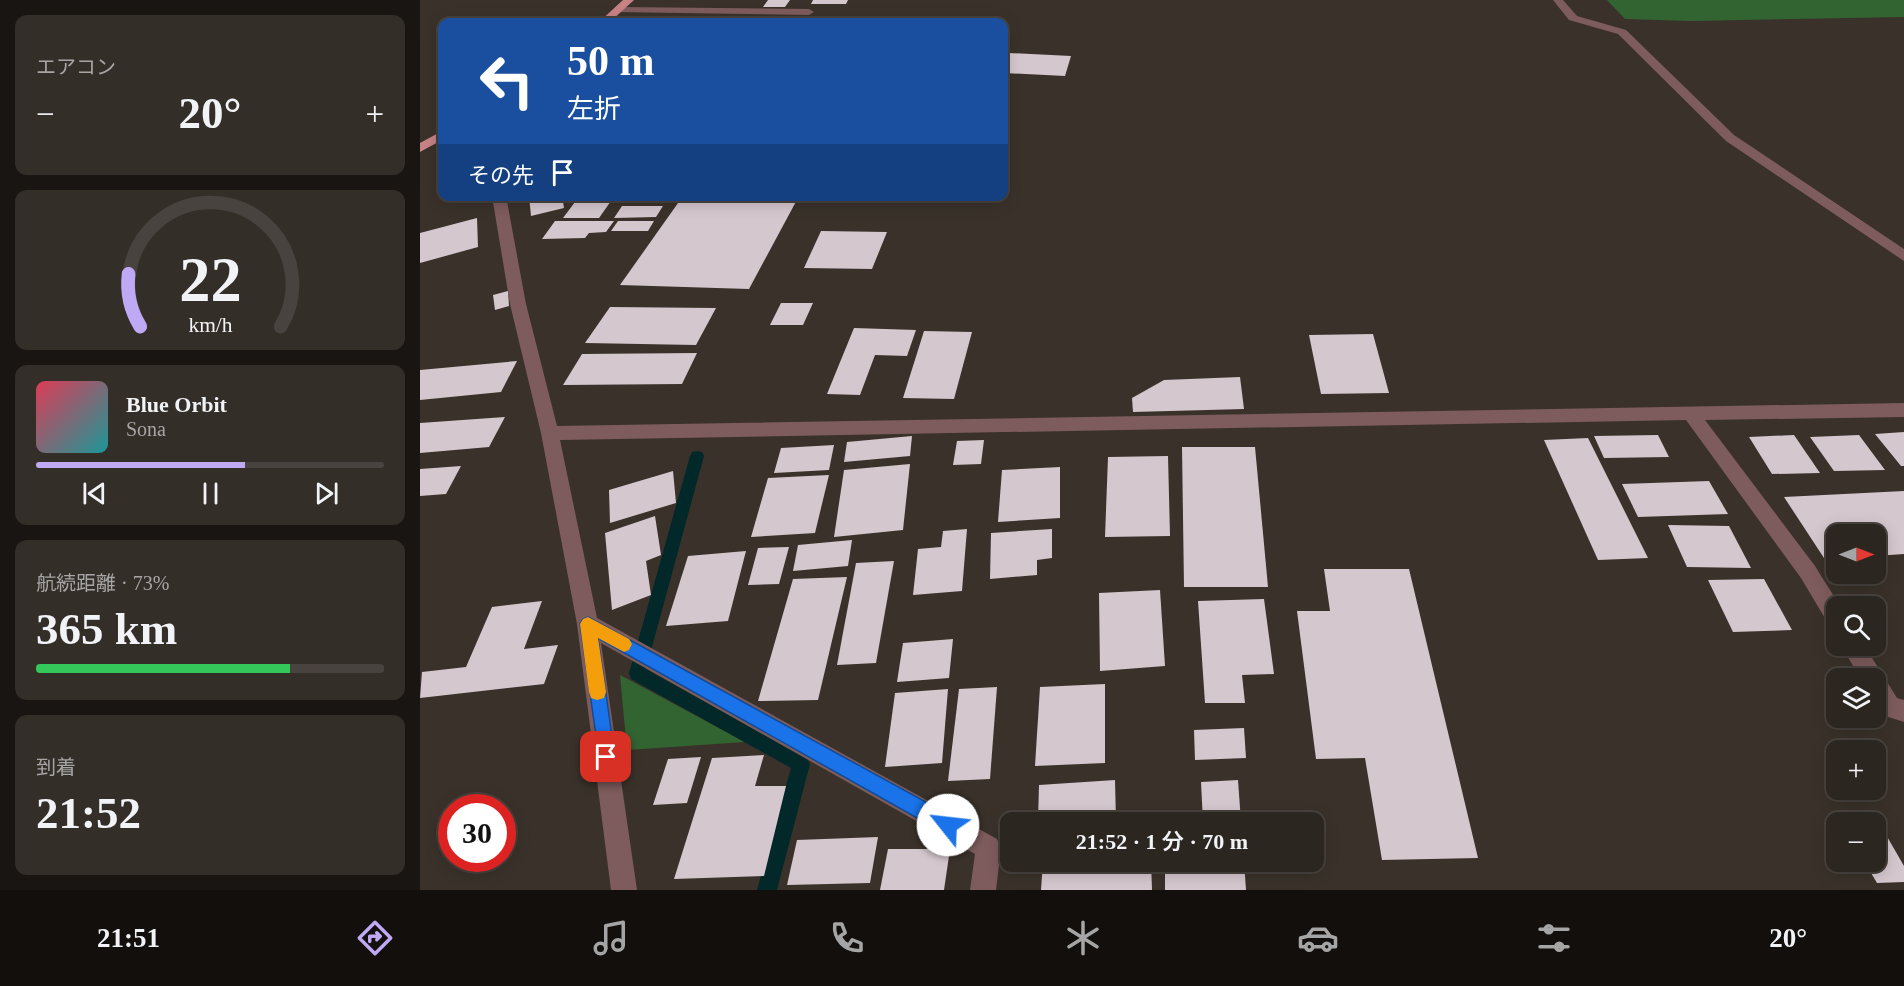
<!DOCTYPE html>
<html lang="ja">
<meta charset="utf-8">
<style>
:root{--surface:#2c2620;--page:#342e29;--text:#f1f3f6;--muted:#a6a5a5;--line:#48433e;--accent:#bfa9f4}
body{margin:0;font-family:"Times New Roman","Noto Sans JP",serif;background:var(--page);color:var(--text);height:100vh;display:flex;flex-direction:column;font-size:22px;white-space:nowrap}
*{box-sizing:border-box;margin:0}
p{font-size:20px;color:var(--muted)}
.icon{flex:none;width:33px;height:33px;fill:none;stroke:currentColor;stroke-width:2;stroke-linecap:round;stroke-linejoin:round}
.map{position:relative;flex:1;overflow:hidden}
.side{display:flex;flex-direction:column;gap:15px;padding:15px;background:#181512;width:420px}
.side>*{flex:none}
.guide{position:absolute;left:18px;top:18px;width:570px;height:183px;border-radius:12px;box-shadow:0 3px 15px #0003,0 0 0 2px var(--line);background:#1a4fa0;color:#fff;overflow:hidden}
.needle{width:39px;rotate:90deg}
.fabs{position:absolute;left:1406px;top:524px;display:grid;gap:12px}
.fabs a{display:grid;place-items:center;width:60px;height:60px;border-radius:12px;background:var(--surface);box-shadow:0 3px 15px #0003,0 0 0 2px var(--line);font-size:30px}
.speed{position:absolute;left:18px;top:794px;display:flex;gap:12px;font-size:30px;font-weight:700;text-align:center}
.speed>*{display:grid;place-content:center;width:78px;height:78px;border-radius:50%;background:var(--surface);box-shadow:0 3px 15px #0003,0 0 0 2px var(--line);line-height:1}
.speed .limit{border:9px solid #d22;background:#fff;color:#111}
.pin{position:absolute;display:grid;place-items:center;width:51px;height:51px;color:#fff;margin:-26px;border-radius:12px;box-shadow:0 3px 9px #0006}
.me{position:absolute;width:66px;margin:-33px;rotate:299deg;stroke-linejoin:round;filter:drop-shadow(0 0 4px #0008)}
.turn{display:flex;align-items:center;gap:21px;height:126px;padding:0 30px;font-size:27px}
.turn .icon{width:78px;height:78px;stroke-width:2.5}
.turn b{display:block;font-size:42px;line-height:51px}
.then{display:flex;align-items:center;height:57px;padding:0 30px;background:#0003;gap:12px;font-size:22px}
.big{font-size:45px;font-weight:600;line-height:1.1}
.side .tile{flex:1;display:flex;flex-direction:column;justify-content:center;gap:9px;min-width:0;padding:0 21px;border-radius:12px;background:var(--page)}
.side .dial{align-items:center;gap:0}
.dial svg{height:156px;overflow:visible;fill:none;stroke:var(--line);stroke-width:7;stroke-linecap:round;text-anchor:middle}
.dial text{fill:var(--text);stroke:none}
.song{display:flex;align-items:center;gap:18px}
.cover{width:72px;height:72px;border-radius:9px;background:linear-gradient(135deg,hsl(350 70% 55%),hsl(180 70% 35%))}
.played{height:6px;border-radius:3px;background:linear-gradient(90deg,var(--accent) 60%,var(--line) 60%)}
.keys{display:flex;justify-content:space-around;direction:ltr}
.heat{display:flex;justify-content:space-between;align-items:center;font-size:33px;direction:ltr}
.charge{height:9px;border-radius:4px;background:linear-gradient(90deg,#34c759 73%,var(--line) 0)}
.trip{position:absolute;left:580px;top:812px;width:324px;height:60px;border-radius:12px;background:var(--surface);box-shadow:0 3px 15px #0003,0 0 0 2px var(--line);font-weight:600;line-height:60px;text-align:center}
.menu{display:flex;height:96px;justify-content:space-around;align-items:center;background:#120f0d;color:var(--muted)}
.menu .icon{width:42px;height:42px}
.menu .on{color:var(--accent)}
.menu b{font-size:27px;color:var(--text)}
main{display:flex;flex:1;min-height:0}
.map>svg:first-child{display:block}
.green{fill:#326432}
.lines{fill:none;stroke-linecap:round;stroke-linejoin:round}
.stream{fill:#03282a;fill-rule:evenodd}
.building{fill:#d5c7ce}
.lane{fill:#7e5c5d;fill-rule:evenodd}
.street{fill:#7e5c5d;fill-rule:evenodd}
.primary{fill:#c78285;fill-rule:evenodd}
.route{fill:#1a73e8;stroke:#114b97;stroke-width:1.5}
.slow{fill:#f59e0b}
</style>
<main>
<section class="side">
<div class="tile"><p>エアコン</p>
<div class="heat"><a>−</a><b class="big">20°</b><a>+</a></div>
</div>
<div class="tile dial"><svg viewBox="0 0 100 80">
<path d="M14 69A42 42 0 1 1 86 69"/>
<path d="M14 69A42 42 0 0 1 8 42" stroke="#bfa9f4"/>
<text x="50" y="56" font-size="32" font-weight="700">22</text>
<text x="50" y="72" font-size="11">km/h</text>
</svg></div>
<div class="tile">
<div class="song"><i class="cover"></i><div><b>Blue Orbit</b><p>Sona</p></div></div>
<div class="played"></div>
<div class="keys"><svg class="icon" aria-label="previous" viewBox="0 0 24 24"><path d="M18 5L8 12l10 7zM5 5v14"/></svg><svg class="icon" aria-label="pause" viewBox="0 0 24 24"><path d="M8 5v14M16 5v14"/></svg><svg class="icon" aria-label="next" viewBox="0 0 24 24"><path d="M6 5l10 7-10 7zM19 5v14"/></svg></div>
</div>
<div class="tile"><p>航続距離 · 73%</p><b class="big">365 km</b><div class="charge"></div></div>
<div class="tile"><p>到着</p><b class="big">21:52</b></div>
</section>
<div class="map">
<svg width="1484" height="890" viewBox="0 0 1484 890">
<rect width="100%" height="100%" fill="#3a322a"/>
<g class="green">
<polygon points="1187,0 1484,0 1484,17 1271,21 1205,19"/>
<polygon points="200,675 325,742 207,750"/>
</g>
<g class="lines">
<polygon class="stream" points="277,451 282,452 284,456 226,669 387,758 390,764 357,890 337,890 371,768 211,679 209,673 270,456 272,452"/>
</g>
<g class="building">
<polygon points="348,0 370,0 365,7 343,7"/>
<polygon points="393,0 428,0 426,4 391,4"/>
<polygon points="99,17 119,17 113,22 93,22"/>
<polygon points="378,18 410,18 407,22 376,22"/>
<polygon points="589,53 651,56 645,76 584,73 584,66"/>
<polygon points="109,196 142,196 144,208 111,216"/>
<polygon points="214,196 252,196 249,200 211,200"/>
<polygon points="263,196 379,196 329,289 200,285"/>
<polygon points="191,201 179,218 143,218 155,202"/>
<polygon points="202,206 243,206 236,217 194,218"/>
<polygon points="57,218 58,247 0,263 0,233"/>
<polygon points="135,221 194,221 186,232 169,233 165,238 122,239"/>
<polygon points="198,221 234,221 228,231 191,231"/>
<polygon points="401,231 467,232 452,269 384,268"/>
<polygon points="88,291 89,306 75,310 73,295"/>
<polygon points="361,303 393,303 383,325 350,325"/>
<polygon points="190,307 296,308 276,345 165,343"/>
<polygon points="434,328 496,330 487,356 455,355 440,395 407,394"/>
<polygon points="504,331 552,332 534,399 483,398"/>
<polygon points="953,334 969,393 901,394 889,335"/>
<polygon points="277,353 262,384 143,385 162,354"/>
<polygon points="97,361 81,392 0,400 0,370"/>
<polygon points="820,377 824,409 713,412 712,398 744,380"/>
<polygon points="85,417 69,447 0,453 0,423"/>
<polygon points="1484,432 1484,466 1481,466 1455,434"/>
<polygon points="1238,435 1249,457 1184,458 1174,436"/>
<polygon points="1374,435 1400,473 1352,474 1329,437"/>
<polygon points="1439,435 1465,470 1414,471 1390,437"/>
<polygon points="492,436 490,456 424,462 427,442"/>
<polygon points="1168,438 1228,558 1178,560 1124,440"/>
<polygon points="564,440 561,464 533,465 537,441"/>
<polygon points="414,445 409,470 354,473 361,448"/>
<polygon points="762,447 835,447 848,587 764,587"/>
<polygon points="748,456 750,536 685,537 688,457"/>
<polygon points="490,464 483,530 414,537 424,470"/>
<polygon points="41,466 26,494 0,496 0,469"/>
<polygon points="640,467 640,518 578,522 582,470"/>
<polygon points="253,471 256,503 190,523 189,490"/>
<polygon points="409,475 395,533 331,537 348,478"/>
<polygon points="1289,481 1308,514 1218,517 1202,484"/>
<polygon points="1484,491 1484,554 1455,556 1455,534 1416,534 1416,558 1404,558 1364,497"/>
<polygon points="235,516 241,555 226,561 231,595 192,610 185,533"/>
<polygon points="1248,525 1309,526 1331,568 1267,567"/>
<polygon points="547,529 542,591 493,595 498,549 521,547 523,531"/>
<polygon points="632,529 632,558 617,560 617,575 570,579 571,533"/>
<polygon points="432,540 428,566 373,571 378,545"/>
<polygon points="369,547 359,584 328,585 338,548"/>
<polygon points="326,551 308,621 246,626 268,556"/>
<polygon points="474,561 456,663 417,665 436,563"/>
<polygon points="904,569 989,569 1058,858 962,860 945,758 896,759 877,611 910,611"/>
<polygon points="427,577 398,700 338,701 373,579"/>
<polygon points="1344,579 1372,630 1313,632 1288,580"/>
<polygon points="740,590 745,666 680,671 679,593"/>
<polygon points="844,599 854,674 822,675 825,703 785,703 778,601"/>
<polygon points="122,601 104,649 138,645 124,684 0,698 2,672 46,667 72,607"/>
<polygon points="533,639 529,678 477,682 483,643"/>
<polygon points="685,684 685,763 615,766 620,687"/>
<polygon points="577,687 570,779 528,781 539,689"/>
<polygon points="528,689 522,763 465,767 475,693"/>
<polygon points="824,728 826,758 775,760 774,730"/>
<polygon points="344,755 335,786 366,786 344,876 254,879 292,758"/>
<polygon points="281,757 267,803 233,805 248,759"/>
<polygon points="695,780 696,822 618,822 619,785"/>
<polygon points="818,780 821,822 783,822 781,782"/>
<polygon points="1465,833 1484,866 1484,882 1457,883 1444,861 1455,861 1455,834"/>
<polygon points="458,837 450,883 367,885 377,840"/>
<polygon points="468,849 530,849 524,890 460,890"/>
<polygon points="623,861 731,861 732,890 621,890"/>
<polygon points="745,861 824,861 826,890 745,890"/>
</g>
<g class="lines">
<polygon class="lane" points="199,7 389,9 394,12 389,15 195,12 194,10"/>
<g class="street">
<polygon points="1133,0 1143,0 1157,16 1206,30 1314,135 1484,249 1484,261 1306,141 1198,34 1149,20"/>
<polygon points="72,196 86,196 106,304 137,426 1484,403 1484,417 1285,420 1395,566 1420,606 1416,606 1416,628 1409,625 1381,578 1266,420 140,440 177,618 577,839 581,848 576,890 550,890 555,854 181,643 217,890 191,890 157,624 121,433 90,304"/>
<polygon points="1421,645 1444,645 1477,698 1484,700 1484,722 1462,715 1455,703 1455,678 1440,678"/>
</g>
<g class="primary">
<polygon points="203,0 214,0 190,22 179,22"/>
<polygon points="22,131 22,140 0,152 0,143"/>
</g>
</g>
<polygon class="route" points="168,617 535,818 538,825 535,832 528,835 522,832 178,638 195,757 193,763 186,766 180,763 160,624 163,619"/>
<polygon class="slow" points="168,617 209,639 212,644 209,650 204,652 178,638 186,692 184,698 177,700 171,698 169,692 160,624 163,619"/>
</svg>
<div class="fabs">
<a><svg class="needle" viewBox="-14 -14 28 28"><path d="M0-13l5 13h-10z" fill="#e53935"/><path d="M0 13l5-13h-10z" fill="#a6a5a5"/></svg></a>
<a><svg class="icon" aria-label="search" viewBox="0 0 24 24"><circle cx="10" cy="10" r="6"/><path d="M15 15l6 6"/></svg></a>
<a><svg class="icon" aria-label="layers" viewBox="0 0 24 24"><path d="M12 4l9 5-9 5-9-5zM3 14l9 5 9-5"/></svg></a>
<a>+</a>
<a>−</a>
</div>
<div class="speed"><div class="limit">30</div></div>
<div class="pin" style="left:186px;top:757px;background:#d93025"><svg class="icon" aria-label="arrive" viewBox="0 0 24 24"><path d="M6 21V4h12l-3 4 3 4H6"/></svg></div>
<svg class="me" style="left:528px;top:825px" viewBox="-20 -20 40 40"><circle r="19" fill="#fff"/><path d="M0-13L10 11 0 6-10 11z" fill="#1a73e8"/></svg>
<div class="trip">21:52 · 1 分 · 70 m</div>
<div class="guide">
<div class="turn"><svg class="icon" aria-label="left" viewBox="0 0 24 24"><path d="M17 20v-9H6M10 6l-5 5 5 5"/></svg><div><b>50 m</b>左折</div></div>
<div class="then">その先<svg class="icon" aria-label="arrive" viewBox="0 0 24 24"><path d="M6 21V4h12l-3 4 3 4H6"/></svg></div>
</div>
</div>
</main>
<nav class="menu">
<b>21:51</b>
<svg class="icon on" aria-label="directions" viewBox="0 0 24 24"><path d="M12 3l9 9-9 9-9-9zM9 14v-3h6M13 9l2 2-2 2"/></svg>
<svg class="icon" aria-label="music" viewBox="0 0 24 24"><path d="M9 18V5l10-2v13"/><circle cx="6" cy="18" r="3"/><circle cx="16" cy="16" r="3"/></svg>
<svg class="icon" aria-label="phone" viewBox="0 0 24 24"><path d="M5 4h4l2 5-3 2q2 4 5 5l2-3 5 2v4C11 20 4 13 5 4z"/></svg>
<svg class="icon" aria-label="climate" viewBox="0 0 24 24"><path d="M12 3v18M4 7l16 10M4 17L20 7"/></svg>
<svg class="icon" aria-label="car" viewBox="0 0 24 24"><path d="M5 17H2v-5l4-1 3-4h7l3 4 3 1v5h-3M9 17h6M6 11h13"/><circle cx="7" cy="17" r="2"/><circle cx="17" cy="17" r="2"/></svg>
<svg class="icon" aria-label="filters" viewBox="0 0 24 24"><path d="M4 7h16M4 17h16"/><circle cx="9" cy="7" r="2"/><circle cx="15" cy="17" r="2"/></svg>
<b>20°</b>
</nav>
